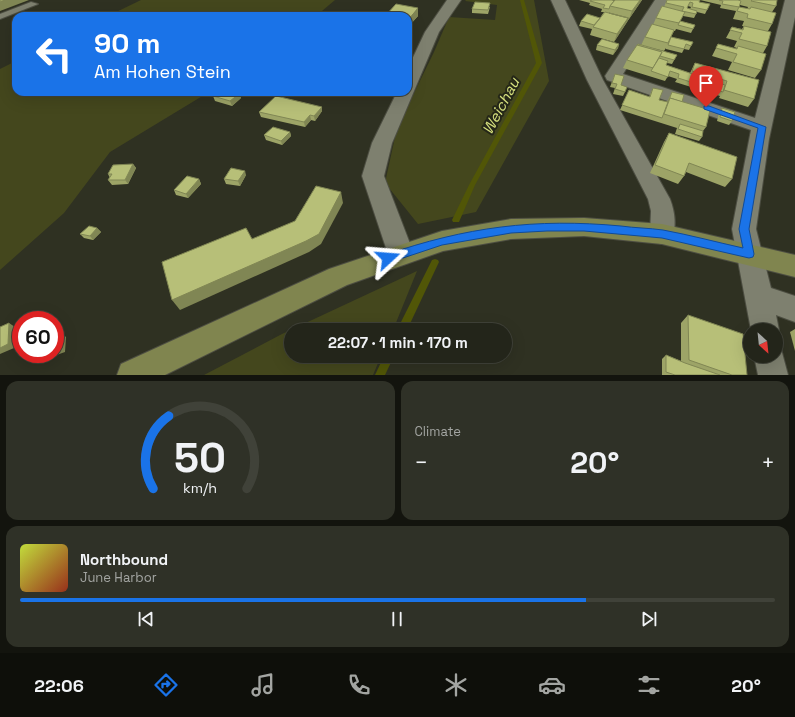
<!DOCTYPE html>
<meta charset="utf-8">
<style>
:root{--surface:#23251a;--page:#2f3127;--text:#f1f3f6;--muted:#a3a5a2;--line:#404239;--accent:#1a73e8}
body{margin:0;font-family:"Space Grotesk",sans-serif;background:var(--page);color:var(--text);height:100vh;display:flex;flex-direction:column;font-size:15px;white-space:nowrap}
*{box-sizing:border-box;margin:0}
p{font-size:13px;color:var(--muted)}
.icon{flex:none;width:22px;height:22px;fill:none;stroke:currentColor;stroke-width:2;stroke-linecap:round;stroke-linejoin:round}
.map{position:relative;height:375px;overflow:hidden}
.drawer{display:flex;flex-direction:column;gap:6px;padding:6px;background:#13140e;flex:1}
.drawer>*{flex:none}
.guide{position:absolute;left:12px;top:12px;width:400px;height:84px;border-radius:12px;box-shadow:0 4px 16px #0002,0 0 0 1px var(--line);background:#1a73e8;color:#fff;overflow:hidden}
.needle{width:26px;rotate:153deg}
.buttons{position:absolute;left:743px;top:323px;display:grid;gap:8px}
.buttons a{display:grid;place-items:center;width:40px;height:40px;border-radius:50%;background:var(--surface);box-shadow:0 4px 16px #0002,0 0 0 1px var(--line);font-size:20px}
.speed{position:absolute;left:12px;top:311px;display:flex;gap:8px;font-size:20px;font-weight:700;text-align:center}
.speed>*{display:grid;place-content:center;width:52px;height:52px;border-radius:50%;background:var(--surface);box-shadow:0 4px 16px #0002,0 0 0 1px var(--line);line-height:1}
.speed .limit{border:6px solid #d22;background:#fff;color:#111}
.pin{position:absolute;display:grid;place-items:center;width:34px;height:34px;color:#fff;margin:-41px -17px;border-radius:50% 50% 50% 0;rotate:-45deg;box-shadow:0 0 4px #0007}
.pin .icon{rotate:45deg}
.me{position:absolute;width:44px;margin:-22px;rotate:71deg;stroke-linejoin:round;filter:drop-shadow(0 0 3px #0008)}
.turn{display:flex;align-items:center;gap:14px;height:84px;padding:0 16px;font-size:18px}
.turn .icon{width:52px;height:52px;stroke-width:2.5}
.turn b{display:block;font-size:28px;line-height:34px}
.big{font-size:30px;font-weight:800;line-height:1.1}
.drawer .tile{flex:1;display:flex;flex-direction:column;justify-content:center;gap:6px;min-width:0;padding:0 14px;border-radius:12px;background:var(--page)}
.drawer .dial{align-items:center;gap:0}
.dial svg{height:104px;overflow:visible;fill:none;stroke:var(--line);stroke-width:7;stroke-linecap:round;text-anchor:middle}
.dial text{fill:var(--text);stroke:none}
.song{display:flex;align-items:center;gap:12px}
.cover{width:48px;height:48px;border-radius:6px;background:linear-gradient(135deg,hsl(70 70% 55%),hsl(10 70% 35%))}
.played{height:4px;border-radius:2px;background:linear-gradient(90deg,var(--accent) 75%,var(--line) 75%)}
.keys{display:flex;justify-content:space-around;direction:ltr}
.heat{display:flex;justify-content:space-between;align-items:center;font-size:22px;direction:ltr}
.drawer .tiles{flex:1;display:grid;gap:6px;grid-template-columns:1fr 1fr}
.tile:last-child{grid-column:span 2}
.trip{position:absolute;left:284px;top:323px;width:228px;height:40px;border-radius:20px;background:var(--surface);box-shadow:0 4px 16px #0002,0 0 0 1px var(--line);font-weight:800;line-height:40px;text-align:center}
.tabs{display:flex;height:64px;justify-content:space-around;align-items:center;background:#0e0f0a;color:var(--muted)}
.tabs .icon{width:28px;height:28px}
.tabs .active{color:var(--accent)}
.tabs b{font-size:18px;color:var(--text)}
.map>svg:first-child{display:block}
.green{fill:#44471d}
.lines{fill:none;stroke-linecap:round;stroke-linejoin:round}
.stream{fill:#515607;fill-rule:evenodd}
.lane-casing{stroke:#4d4e42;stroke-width:2}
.street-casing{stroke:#4d4e42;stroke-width:2}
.primary-casing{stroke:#4d4e42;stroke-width:2}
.lane{fill:#7e806f;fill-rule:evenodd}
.street{fill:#7e806f;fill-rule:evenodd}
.primary{fill:#80854f;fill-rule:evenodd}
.wall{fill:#9da467;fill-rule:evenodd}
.shaded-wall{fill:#808654}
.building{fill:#b7bf78;stroke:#808654}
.route{fill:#1a73e8;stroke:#114b97}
.labels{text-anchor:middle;stroke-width:4;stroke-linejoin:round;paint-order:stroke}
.water-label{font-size:15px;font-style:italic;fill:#d6e07d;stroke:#252718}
</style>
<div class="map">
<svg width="795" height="375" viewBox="0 0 795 375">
<rect width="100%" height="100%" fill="#2f3122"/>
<g class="green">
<polygon points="141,0 335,0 316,16 108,16"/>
<polygon points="466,0 534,0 549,81 476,212 418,224 385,183 397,128 434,52 449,17 495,20 497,5 465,1"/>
<polygon points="16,61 16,92 209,92 110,152 64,213 0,270 0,69"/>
<polygon points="417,271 393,330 291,330 291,356 381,356 373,375 204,375 282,334"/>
</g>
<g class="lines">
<g class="stream">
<polygon points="520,0 524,0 542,63 475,185 459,222 453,222 452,220 469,185 536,63"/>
<polygon points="435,259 438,260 439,262 407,330 397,330 432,260"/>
<polygon points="384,356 394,356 385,375 375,375"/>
</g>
<defs>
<polygon id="lane" points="31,2 38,4 0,19 0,14"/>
<g id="street">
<polygon points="447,0 461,0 439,32 392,143 384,176 414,254 410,261 401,264 392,261 388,254 362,176 372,143 397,92 408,92 408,68 425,32"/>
<path d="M551,0h14l38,80 67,119c5,13 7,29 1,42l-9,3 -9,-3 -3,-7 1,-23 -3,-12 -61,-119z"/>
<polygon points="655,0 669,0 623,74 755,118 785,0 795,0 795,17 769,139 756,229 771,288 795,296 795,322 776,315 779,330 776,338 776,330 751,330 732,229 751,130 607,80 605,76"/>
<polygon points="776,344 780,345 788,375 758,375 754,356 776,356"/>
</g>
<polygon id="primary" points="584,218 662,224 795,255 795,277 662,244 584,236 511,239 443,251 347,285 165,375 117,375 121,364 329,269 442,231 511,219"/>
</defs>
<use href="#lane" class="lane-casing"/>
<use href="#street" class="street-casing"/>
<use href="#primary" class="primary-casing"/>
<use href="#lane" class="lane"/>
<use href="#street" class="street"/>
<use href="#primary" class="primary"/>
</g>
<g class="wall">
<polygon points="579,0 612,0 614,1 642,0 629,19 627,22 614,42 590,35 592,29 579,26 581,21 600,18 604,12 601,12 602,9 589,5 590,3"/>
<path d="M667,0h110l-1,6 -4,6v12l-4,7 -1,15 -4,7 -2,17 -6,8 -27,-8 4,-8 -20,-6 6,-12 18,5 1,-1 -3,-1 3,-6 -11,-3 6,-11 10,2 2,-3h-2l2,-5 -11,-2 3,-8 -16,-3 1,-3 -21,-5 -1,2 8,8 -2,4 -8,-2 -3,6 -11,-2 -3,5 15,4 -4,8 -15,-4 -1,2h-1l-3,6 20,9 -2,4 -5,-1 -2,4 -16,-4v-1l-2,3 -20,-5 33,9 -5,9 -5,-1 -1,2 24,8 5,-10 64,17 -5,19 -6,8 -29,-9 1,-2 -45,-14 2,-3 -9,-3 -3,5 -42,-13 4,-8 14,-15 4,-8 8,-12 3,-7 8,-11zM740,5l8,2 -1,2 -8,-2zM688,6l3,1 -1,2 -3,-1z"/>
<polygon points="490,7 488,14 472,13 472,9"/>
<polygon points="386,15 418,16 408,27 408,16 386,16"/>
<polygon points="619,44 618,48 613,55 596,50 597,45"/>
<polygon points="615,74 621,85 625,92 623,96 613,94 615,88 610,87"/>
<polygon points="653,88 659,100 667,102 672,92 706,127 703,131 702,137 699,141 675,134 677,128 620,110 629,90 649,97"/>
<polygon points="239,94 241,98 232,106 215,101 213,96"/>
<polygon points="322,107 322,111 315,121 311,120 305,127 261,117 259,112"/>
<polygon points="722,108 732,121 729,125 717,121 719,113"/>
<polygon points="290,132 291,136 282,145 266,140 264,135"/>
<polygon points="669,133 732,179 725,187 686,172 684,176 678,184 650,173 664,142"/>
<polygon points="133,164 136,168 128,184 112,185 108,180 110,178 108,174"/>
<polygon points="246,175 240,186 226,184 224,179"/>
<polygon points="199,179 201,184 188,198 176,195 174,190"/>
<polygon points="97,228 101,232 93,240 84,238 80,234"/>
<polygon points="688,315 747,375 662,375 662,359 666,355 681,361 681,323"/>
<polygon points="795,329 795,351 790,332"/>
</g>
<g class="shaded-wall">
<polygon points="5,0 29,0 0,11 0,2"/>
<polygon points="640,0 642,0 629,19 632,11"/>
<polygon points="418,8 418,16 408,27 409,19"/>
<polygon points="628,18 629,18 627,22 614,42 617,34"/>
<polygon points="619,44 618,48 613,55 615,50"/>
<polygon points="239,94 241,98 232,106 230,101"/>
<polygon points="322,107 322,111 315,121 314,116"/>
<polygon points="310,115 311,120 305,127 304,122"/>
<polygon points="290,132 291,136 282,145 281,141"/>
<polygon points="133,164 136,168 128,184 125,180"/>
<polygon points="245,171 246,175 240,186 238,181"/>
<polygon points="199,179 201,184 188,198 186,194"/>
<polygon points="341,192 343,203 321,244 309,252 180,310 172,300"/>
<polygon points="97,228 101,232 93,240 90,236"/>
<polygon points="9,323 15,327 14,348 0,354 0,348"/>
<polygon points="61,333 66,337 65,352 34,363 28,360 44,354 55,354 55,350"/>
</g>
<g class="building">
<polygon points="0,0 5,0 0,2"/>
<polygon points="592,0 612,0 614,1 610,6 609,9 603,8 605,5 590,1"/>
<polygon points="615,0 640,0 632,11 610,6"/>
<polygon points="667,0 700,0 699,2 710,4 707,10 692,7 693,3 690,2 687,8 697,11 696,14 682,11 684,7 666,3"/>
<polygon points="719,0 738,0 741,1 739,7 722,4 723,1"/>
<polygon points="752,0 777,0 776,6 751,1"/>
<polygon points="475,2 490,3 488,10 472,9"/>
<polygon points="396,4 418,8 409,19 408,19 408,16 393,16 386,15"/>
<polygon points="662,6 685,12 679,23 656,18"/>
<polygon points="739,7 750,9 751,7 776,13 772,24 747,18 748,14 737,11"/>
<polygon points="605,12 628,18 617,34 593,27"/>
<polygon points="609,13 629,18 627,21 628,18"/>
<polygon points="587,14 600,18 594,25 581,21"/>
<polygon points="680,21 695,25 693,29 678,25"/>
<polygon points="652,24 674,30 668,43 645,37"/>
<polygon points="744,26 771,32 767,46 739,39 742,33 730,30 732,27 743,30"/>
<polygon points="671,37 693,42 691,46 686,44 684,49 668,45"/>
<polygon points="602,39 619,44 615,50 597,45"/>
<polygon points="638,44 677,55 674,60 660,56 662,52 637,45"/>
<polygon points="718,44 737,49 738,46 766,54 761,70 733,62 737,54 716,48"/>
<polygon points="637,45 662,52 653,68 627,60"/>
<polygon points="659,58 668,61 666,65 725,85 723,92 678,78 679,74 670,71 668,77 651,71"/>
<polygon points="695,63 759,80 754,99 724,90 727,81 692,71"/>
<polygon points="615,74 624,76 621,85 627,87 625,92 615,89 617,84 612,83"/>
<polygon points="653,88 663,90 659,100 668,102 662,118 622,105 629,90 650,97"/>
<polygon points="219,92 234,92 239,94 230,101 213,96"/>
<polygon points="672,92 684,95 682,102 670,98 668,102"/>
<polygon points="276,96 322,107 314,116 310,115 304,122 259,112"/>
<polygon points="670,98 710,110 706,127 664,114"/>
<polygon points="722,108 735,112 732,121 720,117"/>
<polygon points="680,124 703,131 702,137 678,129"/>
<polygon points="273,127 290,132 281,141 264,135"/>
<polygon points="669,133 737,157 732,179 689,163 684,176 655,165"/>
<polygon points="133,164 125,180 108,180 112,174 108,174 113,165"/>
<polygon points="231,168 245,171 238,181 224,179"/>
<polygon points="187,176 199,179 186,194 174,190"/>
<polygon points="316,186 341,192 319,234 306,241 172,300 162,262 246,228 252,239 295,221"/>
<polygon points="89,226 97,228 90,236 80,234"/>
<polygon points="688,315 743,334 747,375 732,375 689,360"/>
<polygon points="9,323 8,344 0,348 0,327"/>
<polygon points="61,333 60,348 55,350 55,335"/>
<polygon points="29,354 44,354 28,360"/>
<polygon points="666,355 685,363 720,375 675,375 666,372"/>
</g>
<path class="route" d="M704,106h5l57,21 -17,102 5,25 -1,3 -4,1 -87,-20 -78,-7h-37l-36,2 -69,12 -54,18 -5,-5 2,-3c81,-28 150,-37 236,-29 14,2 28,2 42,4 27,5 53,12 80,18l-4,-19 19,-101 -54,-19z"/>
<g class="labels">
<g class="water-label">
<text transform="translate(501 106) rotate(-62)" y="5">Weichau</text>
</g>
</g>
</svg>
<div class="buttons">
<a><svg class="needle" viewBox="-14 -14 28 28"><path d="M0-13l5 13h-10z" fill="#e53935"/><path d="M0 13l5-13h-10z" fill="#a3a5a2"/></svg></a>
</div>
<div class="speed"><div class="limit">60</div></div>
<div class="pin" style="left:706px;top:107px;background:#d93025"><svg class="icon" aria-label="arrive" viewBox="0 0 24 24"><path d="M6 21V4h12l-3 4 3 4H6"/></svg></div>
<svg class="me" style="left:388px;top:258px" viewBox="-20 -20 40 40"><path d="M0-17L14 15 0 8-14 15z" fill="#1a73e8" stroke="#fff" stroke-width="4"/></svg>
<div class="trip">22:07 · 1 min · 170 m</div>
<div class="guide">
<div class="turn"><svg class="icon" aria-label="left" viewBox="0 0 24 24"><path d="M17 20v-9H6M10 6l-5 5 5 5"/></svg><div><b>90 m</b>Am Hohen Stein</div></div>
</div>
</div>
<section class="drawer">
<div class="tiles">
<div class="tile dial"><svg viewBox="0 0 100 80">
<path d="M14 69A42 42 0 1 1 86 69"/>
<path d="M14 69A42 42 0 0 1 26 13" stroke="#1a73e8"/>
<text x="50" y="56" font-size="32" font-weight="700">50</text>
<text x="50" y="72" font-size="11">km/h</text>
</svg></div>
<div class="tile"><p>Climate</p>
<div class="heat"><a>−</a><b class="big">20°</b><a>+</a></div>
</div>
<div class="tile">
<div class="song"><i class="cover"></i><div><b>Northbound</b><p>June Harbor</p></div></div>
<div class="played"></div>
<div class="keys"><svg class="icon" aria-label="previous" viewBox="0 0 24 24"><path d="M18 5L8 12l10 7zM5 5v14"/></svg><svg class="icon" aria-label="pause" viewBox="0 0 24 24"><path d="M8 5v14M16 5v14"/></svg><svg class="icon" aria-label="next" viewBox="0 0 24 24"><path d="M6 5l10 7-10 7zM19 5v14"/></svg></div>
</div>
</div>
</section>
<nav class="tabs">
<b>22:06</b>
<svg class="icon active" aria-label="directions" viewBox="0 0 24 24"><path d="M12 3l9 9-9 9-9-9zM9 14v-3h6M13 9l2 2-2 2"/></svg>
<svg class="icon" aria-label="music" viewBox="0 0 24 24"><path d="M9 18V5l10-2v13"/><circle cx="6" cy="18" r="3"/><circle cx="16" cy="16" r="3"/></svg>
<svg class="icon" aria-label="phone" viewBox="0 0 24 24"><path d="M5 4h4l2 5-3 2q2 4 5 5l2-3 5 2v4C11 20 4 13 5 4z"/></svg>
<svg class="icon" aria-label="climate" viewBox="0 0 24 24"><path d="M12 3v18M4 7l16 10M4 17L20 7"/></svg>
<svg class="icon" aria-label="car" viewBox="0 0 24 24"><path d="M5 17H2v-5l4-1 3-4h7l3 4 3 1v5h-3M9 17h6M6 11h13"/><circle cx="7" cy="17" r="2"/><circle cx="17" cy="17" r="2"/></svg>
<svg class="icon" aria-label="filters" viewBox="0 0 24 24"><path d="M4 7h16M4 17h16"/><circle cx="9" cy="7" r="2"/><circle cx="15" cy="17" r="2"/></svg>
<b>20°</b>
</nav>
